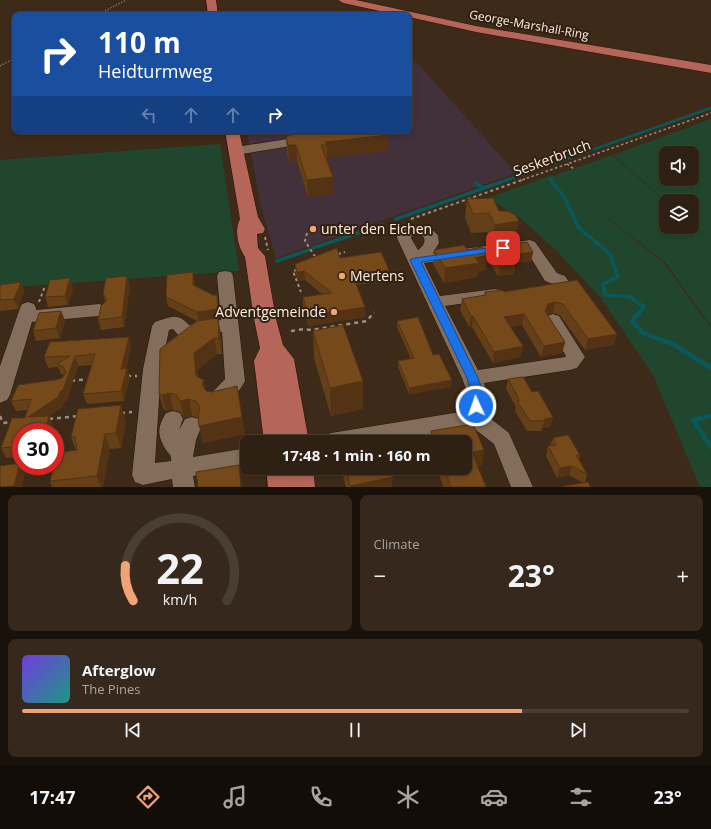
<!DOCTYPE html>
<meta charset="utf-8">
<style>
:root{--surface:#2e2013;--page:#36281c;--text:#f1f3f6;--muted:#a7a3a0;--line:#493e33;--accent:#efa376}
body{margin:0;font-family:"Open Sans",sans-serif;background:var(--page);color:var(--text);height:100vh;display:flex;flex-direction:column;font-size:15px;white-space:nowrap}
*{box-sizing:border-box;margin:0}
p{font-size:13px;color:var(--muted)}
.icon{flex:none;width:22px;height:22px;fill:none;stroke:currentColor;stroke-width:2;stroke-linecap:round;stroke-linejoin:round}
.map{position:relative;height:487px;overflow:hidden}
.side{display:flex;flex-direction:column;gap:8px;padding:8px;background:#19120a;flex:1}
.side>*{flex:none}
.banner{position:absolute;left:12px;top:12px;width:400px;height:122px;border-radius:8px;box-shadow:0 2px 6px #0003,0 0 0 1px var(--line);background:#1a4fa0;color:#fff;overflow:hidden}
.tools{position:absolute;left:659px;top:146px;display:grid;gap:8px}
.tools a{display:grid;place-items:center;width:40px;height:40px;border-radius:8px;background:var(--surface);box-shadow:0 2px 6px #0003,0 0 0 1px var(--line);font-size:20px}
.speed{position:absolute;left:12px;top:423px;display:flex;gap:8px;font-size:20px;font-weight:700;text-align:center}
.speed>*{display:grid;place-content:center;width:52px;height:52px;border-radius:50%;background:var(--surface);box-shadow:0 2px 6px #0003,0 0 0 1px var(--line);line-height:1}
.speed .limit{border:6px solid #d22;background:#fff;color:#111}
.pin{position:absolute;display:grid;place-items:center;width:34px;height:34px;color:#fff;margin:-17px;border-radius:8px;box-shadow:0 2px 6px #0006}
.me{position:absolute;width:44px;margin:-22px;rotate:357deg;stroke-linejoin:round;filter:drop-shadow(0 0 3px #0008)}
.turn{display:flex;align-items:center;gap:14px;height:84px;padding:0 20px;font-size:18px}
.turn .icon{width:52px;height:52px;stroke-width:2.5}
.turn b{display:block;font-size:28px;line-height:34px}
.lanes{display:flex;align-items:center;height:38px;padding:0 20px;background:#0003;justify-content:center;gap:20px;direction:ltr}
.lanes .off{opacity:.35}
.big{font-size:30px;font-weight:700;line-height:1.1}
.side .widget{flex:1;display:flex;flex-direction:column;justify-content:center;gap:6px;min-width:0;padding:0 14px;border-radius:8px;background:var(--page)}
.side .dial{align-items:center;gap:0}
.dial svg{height:104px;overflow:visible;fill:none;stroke:var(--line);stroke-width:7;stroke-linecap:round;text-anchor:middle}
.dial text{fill:var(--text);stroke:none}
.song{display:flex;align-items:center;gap:12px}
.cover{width:48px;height:48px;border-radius:6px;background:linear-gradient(135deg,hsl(260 70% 55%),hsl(170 70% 35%))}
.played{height:4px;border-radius:2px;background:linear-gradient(90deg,var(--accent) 75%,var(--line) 75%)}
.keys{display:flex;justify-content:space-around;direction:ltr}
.heat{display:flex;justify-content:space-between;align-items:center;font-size:22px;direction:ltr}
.side .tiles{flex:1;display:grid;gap:8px;grid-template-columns:1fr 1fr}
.widget:last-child{grid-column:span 2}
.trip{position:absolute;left:240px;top:435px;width:232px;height:40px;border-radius:8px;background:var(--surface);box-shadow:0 2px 6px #0003,0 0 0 1px var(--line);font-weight:700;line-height:40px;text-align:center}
.dock{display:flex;height:64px;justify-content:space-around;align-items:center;background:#120d08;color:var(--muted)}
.dock .icon{width:28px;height:28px}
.dock .current{color:var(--accent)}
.dock b{font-size:18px;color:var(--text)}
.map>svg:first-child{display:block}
.commercial{fill:#42303a}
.green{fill:#20472d;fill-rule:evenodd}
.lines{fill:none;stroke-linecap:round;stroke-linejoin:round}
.stream-far2{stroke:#08585c;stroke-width:2.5}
.stream-far1{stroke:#08585c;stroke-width:3.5}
.stream{stroke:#08585c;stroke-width:4.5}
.minor-casing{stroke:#241203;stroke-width:1}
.major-casing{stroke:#241203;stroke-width:1}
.path-far3{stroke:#9f8e80;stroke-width:1;stroke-dasharray:1.5 1.5;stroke-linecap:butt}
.path-far2{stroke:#9f8e80;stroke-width:1.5;stroke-dasharray:2.5 2.5;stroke-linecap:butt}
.path-far1{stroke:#9f8e80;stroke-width:2;stroke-dasharray:3 3;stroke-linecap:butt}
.path{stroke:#9f8e80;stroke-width:2.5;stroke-dasharray:4 4;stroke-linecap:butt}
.minor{fill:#846e5b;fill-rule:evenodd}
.major{fill:#b56659;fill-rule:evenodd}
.wall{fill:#653f17}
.shaded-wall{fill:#533313}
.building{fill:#76491b;stroke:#533313}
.route{fill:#1a73e8;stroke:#114b97}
.poi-dot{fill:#efa376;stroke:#33200f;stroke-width:1.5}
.labels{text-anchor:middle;stroke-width:4;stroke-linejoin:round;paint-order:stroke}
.far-street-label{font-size:12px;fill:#fdf0e5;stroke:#33200f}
.street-label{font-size:14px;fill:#fdf0e5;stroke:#33200f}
.poi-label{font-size:14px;fill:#fdf0e5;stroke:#33200f;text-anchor:start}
</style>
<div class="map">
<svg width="711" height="487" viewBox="0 0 711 487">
<rect width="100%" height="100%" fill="#3e2a19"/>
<polygon class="commercial" points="409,56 411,56 516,173 276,258 261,207 247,131 409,131"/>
<g class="green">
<path d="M711,119v122l-19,-17v-23h-26l-53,-46zM666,153h26v26h-26z"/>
<polygon points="220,144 239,271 0,288 0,160"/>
<polygon points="612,155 666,202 666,227 692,227 692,225 711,241 711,326 665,262 555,177 663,262 711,328 711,487 700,487 653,375 601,298 557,251 519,217 488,198 552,175 553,176"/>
</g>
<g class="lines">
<polyline class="stream-far2" points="507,180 711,108"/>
<g class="stream-far1">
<polyline points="550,179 565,198 578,227 610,254 618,277 603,284 605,295 630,297 644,307 639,313"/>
<polyline points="476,183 483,188"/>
<polyline points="396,219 510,179"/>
<polyline points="313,248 382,225"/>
<polyline points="277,261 309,250"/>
</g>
<g class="stream">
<polyline points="640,312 632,321 643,333 673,344 711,368"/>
<polyline points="711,416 693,420 711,447"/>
</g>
<defs>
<g id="minor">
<polygon points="306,136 310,137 312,140 310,143 236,155 232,154 230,151 232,148 236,147"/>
<path d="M418,225l12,3 8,7 1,8 -6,10 97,-13 5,2 22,31 8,3 6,9 -2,4 -6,1 -6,-1 -4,-5 -8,-3 -19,-31 -102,13 16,33 55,-7 6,1 2,4 -2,4 -6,1 -50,7 33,64 87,-13 1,-1 -22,-36 3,-4 6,-2 6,2 26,41 -8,11 -7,2 -86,13 4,12 -2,20 23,18 24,54h-22l-17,-43 -22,-17 -90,15h-62l4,-6 7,-3 135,-22 2,-16 -6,-17 -65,-140v-3l-4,-5 2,-3c4,-1 18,-2 23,-2zM415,234l8,2c4,6 -1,11 -5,14l-7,-12 1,-3z"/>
<path d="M225,271l6,1 2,4 12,105c-7,13 -21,30 -36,25l-3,-5 3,-5 16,-17 -3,-47 -37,6 -6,-2 -6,-7 -4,1 -8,39 -6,94 16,-2c1,-6 -2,-7 -5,-11 -9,-14 -9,-23 0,-37l7,-2 7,2 3,6 -4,11 6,-11 7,-2 7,2 3,6 -6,15 -3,17 54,-9v18l-54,10 2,11h-22l-1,-8 -29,6 -8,-3 -3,-7 11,-106 9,-43 3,-4c15,-5 23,-10 34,3l32,-5 -4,-44 2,-4z"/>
<polygon points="28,302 34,304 36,308 36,310 99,304 105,306 108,310 105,314 99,316 32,322 10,395 7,400 0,403 0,366 20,308 22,304"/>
</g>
<g id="major">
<polygon points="206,0 216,0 218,15 208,15"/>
<polygon points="338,0 356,0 476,26 711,65 711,73 476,32 409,17 409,15 398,15 343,3"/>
<path d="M225,131h14l19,86 7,12 -2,4 -6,1 1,14 7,8 11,63 7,26 11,14 15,83h-45l-10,-81 6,-13 -6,-29 -9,-62c-7,-10 -11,-27 -5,-38z"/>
<polygon points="266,468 313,468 315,487 268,487"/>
</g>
</defs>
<use href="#minor" class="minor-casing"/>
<use href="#major" class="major-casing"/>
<g class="path-far3">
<polyline points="97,15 126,0"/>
<polyline points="0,66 15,58"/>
</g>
<g class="path-far2">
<polyline points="567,164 574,169"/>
<polyline points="522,180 711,113"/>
</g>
<g class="path-far1">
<polyline points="411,219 525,179"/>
<polyline points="307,233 305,241 316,258"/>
<polyline points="265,237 268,250"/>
<polyline points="338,254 345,252"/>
<polyline points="297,270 293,271 301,292"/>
<polyline points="39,302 45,286"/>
</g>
<g class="path">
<polyline points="291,331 304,329 311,330 367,321 374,312"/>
<polyline points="127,376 137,376"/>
<polyline points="71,381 89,379"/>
<polyline points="121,413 132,412"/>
<polyline points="0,416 3,423 13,422"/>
<polyline points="49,419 79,416"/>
</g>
<use href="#minor" class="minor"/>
<use href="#major" class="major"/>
</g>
<g class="wall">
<polygon points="317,133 388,151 327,158 327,161 333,194 308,197 297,161 289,162 287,153 286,137"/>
<polygon points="467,199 499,211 515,240 492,244 487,232 471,233 465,218"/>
<polygon points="498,246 533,252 531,261 515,263 515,264 514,274 498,276 489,261 490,252 498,251"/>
<polygon points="434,250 467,250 486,270 478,271 477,277 444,283 433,264"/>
<polygon points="340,258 389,280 357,285 365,307 365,317 309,326 303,307 303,297 322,294 305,280 298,281 296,273 295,264"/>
<polygon points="577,280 614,345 585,350 560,315 553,313 547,314 565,342 562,353 541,357 522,325 510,327 523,346 520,357 493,363 472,327 469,327 460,310 462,299 484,295 485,292 504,292"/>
<polygon points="21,282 24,292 18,309 0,311 0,285"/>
<polygon points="195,282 195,286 213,295 217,295 219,319 218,319 221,334 222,354 217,354 197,370 198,377 206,391 245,434 203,443 198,418 192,416 184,418 180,412 173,410 166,411 164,410 159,394 197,321 168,306 166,297"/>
<polygon points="130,286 124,327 101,330 98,320 105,301 103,294"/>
<polygon points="73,288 68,305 48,307 45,297"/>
<polygon points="61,311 65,321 60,338 36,341 33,331"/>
<polygon points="397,321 433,355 452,380 451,387 409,394 398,367 398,361 411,359 397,327"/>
<polygon points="313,331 363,381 363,409 331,416 314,358"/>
<polygon points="129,337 131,347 126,368 130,378 124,401 87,404 83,394 92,365 78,366 67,400 64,402 62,407 49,416 53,426 51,432 21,432 21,457 6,458 1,448 25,418 27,410 16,411 11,401 55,380 62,378 64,375 61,374 58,367 48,368 44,357"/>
<polygon points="508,379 532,392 553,417 550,427 542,428 541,431 527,431 515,411 516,407 515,405 506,389"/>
<polygon points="126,421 121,448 110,449 103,487 52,487 50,481 76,451 71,437"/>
<polygon points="473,424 484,450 481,466 477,466 486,487 443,487 437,468 465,468 465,442 430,442 431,431"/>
<polygon points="553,438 580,455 579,459 587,474 585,482 591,487 563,487 583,483 569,475 557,478 546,456 548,446 550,446"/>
<polygon points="341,468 390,468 392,487 346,487"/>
</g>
<g class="shaded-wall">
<polygon points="388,135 388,151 327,158 327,145 325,142"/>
<polygon points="288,145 296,145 297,161 289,162"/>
<polygon points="333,177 333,194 308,197 307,180"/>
<polygon points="519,221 515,240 492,244 495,225"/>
<polygon points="533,252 531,261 507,264 509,255"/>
<polygon points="488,255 486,270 478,271 477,277 444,283 445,268 475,258"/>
<polygon points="515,264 514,274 498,276 500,267"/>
<polygon points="389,270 389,280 353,285 353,276"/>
<polygon points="304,271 305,280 298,281 297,272"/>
<polygon points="193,272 195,282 194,295 193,285"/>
<polygon points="127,276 130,286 124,327 122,317"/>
<polygon points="70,278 73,288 68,305 65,296"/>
<polygon points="21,282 24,292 18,309 14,299"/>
<polygon points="217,295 219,319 218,319 221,334 222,354 219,338 199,322 197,312"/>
<polygon points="555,302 553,313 546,315 545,311 548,304"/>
<polygon points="365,307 365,317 309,326 308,316"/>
<polygon points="61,311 65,321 60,338 56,328"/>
<polygon points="524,314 522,325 502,328 504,317"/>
<polygon points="471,316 473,316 472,327 469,327"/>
<polygon points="617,334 614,345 585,350 588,339"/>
<polygon points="129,337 131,347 124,379 121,369"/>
<polygon points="214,338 217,354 197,370 199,392 196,376 194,353"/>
<polygon points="565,342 562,353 541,357 544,346"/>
<polygon points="523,346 520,357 493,363 494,352"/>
<polygon points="75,356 78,366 67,400 64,402 62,407 49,416 53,426 51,432 44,432 28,417 58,397"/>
<polygon points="127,368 130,378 124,401 121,391"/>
<polygon points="204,380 207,397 202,385"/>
<polygon points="452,380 451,387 409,394 409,388"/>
<polygon points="363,381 363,409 331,416 330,388"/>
<polygon points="170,393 173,410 166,411 162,395"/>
<polygon points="189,399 192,416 184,418 180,401"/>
<polygon points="121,405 126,421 121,448 116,433"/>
<polygon points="242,417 245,434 203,443 199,426"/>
<polygon points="553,417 550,427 542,428 541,431 545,419"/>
<polygon points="105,434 110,449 103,487 101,487 97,476"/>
<polygon points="484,450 481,466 469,468 472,452"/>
<polygon points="20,463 25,474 22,487 15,487 14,486"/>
<polygon points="239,465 242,487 241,487"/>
<polygon points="572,466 569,475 557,478 560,468"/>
<polygon points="393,477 392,487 350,487 350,486"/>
</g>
<g class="building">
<polygon points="301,131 313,131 317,133 341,131 386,131 388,135 325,142 327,145 321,145 333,177 307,180 296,145 288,145 286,137"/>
<polygon points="493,198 499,211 508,211 515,215 519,221 495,225 489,213 473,214 467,199"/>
<polygon points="527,242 533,252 509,255 515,264 500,267 490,252 501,251 498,246"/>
<polygon points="464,245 467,250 482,247 488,255 475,258 479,263 445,268 434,250"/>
<polygon points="337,248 340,258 381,252 389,270 353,276 365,307 308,316 303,297 332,293 304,271 297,272 295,264"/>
<polygon points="193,272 193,285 213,295 217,295 218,309 197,312 166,297 167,275"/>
<polygon points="127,276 122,317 98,320 101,306 107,300 103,294 106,278"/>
<polygon points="70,278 65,296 45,297 50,280"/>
<polygon points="577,280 617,334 588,339 563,304 555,302 548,304 545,311 565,342 544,346 524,314 504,317 523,346 494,352 473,316 471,316 462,299 486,295 485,292 502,290 504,292"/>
<polygon points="21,282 14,299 0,300 0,285"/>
<polygon points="61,311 56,328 33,331 39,313"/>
<polygon points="418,317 433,355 439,354 452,380 409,388 398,361 414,358 397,321"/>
<polygon points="218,318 219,338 214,338 194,353 196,376 204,380 202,385 206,391 212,392 237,386 242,417 199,426 198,415 200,408 197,402 189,399 180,401 177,395 170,393 162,395 159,394 160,349 197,321"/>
<polygon points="343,325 363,381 330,388 313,331"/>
<polygon points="129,337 121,369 127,368 121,391 83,394 95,354 75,356 63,390 60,392 58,397 28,417 49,416 44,432 21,432 21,446 1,448 12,418 25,418 31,399 11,401 18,385 55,380 62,378 66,373 63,366 57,364 70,356 44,357 50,342"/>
<polygon points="523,377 532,392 538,391 553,417 545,419 543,421 530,421 517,401 519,401 517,395 508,379"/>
<polygon points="121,405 116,433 105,434 97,476 50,481 54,466 55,466 55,462 57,453 77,450 75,436 71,437 78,409"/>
<polygon points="473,424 484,450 472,452 486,487 451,487 444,468 465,468 465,442 435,442 431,431"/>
<polygon points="568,435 580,455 576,455 587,474 572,466 560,468 548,446 556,445 553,438"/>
<polygon points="20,463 14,486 0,487 0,466"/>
<polygon points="239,465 241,487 198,487 196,472"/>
<polygon points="346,468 390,468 393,477 350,486"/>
<polygon points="588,482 591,487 564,487 564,486"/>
</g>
<path class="route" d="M503,246l4,2 -1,2 -85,12 57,116c4,11 8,21 3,32l-5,1 -4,-1 -2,-4 2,-11 -5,-17 -57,-118 5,-2z"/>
<g class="poi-dot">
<circle cx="313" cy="229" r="4"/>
<circle cx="342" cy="276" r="4"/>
<circle cx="334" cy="312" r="4"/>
</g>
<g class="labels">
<g class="far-street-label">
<text transform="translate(529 25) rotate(10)" y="4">George-Marshall-Ring</text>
</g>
<g class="street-label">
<text transform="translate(552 158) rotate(-20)" y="5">Seskerbruch</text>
</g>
<g class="poi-label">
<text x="321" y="234">unter den Eichen</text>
<text x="350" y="281">Mertens</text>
<text x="326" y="317" text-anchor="end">Adventgemeinde</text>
</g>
</g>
</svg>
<div class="tools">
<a><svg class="icon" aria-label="sound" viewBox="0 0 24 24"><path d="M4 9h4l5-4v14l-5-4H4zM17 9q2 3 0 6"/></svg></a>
<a><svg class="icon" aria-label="layers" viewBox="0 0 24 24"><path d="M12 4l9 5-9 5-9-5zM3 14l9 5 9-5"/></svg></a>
</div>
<div class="speed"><div class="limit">30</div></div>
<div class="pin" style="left:503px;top:248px;background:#d93025"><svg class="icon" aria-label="arrive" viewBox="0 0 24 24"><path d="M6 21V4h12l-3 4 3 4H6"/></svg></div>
<svg class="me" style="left:476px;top:406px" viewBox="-20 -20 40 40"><circle r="17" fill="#1a73e8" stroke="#fff" stroke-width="3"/><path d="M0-11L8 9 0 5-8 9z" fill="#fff"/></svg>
<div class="trip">17:48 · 1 min · 160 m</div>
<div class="banner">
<div class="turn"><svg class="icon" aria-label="right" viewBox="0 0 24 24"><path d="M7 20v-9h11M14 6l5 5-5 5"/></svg><div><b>110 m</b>Heidturmweg</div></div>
<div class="lanes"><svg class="icon off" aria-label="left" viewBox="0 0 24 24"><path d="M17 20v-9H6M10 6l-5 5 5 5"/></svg><svg class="icon off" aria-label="ahead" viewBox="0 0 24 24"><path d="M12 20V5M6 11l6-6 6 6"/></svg><svg class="icon off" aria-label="ahead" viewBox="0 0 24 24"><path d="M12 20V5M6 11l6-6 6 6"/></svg><svg class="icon" aria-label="right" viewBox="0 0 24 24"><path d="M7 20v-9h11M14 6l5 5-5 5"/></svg></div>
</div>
</div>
<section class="side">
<div class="tiles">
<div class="widget dial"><svg viewBox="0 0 100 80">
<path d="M14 69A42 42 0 1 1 86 69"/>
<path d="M14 69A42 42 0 0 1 8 42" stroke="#efa376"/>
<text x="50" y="56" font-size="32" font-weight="700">22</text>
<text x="50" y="72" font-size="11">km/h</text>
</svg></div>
<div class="widget"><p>Climate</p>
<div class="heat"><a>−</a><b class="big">23°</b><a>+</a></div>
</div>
<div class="widget">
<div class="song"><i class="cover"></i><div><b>Afterglow</b><p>The Pines</p></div></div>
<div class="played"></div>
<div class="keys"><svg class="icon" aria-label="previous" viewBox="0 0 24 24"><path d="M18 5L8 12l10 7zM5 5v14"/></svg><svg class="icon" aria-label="pause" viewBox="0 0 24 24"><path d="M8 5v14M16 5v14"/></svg><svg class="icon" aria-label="next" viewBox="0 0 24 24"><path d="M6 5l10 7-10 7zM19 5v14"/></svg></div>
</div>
</div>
</section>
<nav class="dock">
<b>17:47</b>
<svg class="icon current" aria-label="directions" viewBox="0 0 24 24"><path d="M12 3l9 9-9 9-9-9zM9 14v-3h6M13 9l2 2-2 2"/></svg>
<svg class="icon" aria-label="music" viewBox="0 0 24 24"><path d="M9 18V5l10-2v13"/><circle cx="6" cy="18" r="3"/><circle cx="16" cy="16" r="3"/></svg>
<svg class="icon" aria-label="phone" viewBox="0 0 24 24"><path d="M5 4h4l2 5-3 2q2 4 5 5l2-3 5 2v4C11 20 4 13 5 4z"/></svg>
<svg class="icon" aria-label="climate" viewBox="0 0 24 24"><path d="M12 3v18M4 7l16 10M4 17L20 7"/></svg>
<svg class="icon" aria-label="car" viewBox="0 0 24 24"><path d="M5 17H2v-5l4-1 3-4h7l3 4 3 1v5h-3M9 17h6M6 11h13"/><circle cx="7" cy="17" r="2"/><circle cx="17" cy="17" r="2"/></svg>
<svg class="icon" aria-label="filters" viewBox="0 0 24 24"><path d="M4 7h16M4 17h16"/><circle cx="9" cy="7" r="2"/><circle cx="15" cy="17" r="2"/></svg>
<b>23°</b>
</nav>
